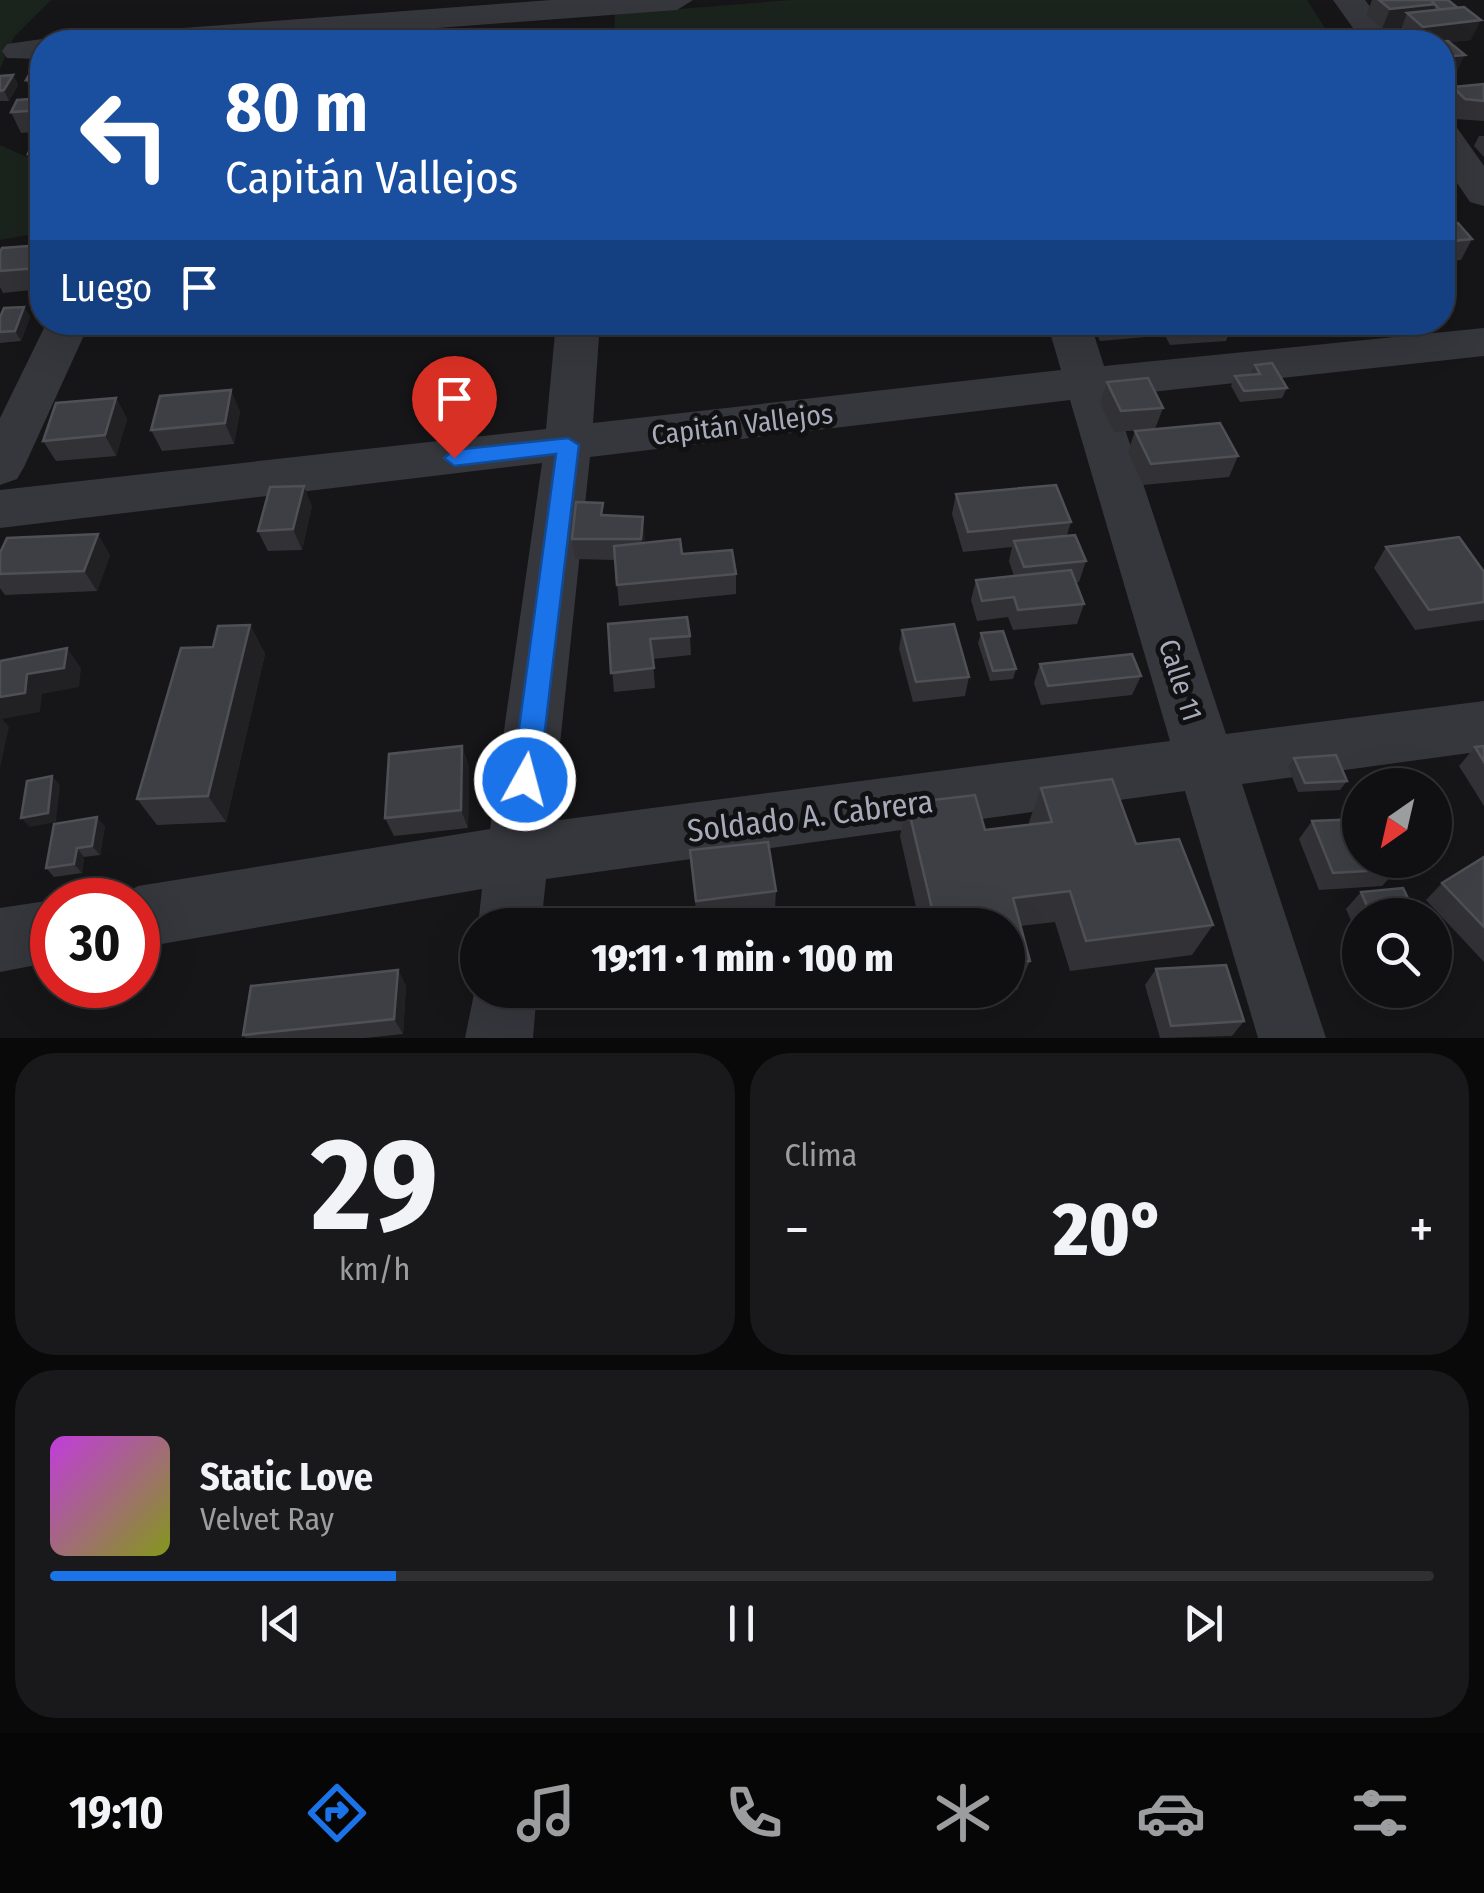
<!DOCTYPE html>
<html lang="es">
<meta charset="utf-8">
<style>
:root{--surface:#101012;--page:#19191b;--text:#f1f3f6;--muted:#9c9d9f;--line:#303032;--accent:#1a73e8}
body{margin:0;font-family:"Fira Sans Condensed",sans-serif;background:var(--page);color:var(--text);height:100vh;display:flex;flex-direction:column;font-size:38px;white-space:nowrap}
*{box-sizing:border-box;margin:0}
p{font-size:32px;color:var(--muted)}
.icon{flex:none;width:55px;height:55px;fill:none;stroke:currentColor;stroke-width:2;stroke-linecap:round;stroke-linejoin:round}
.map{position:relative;height:1038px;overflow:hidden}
.side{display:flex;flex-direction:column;gap:15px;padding:15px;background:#09090a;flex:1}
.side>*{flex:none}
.top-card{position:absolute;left:30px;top:30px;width:1425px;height:305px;border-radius:40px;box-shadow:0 10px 40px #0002,0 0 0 2px var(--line);background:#1a4fa0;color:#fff;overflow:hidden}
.needle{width:65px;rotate:214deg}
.controls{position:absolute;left:1342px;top:768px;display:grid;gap:20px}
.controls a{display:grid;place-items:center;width:110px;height:110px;border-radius:50%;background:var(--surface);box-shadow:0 10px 40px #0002,0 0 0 2px var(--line);font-size:50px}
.speed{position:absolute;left:30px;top:878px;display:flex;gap:20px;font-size:50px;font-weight:700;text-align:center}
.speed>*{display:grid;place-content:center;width:130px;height:130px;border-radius:50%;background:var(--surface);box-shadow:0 10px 40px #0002,0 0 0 2px var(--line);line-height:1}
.speed .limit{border:15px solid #d22;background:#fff;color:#111}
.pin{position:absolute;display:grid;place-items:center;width:85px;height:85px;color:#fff;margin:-102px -42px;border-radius:50% 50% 50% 0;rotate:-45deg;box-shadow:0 0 10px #0007}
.pin .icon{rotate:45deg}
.me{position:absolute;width:110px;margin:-55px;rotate:7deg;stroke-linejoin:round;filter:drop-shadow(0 0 8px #0008)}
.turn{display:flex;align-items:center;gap:35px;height:210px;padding:0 30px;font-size:45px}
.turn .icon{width:130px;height:130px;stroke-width:2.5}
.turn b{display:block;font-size:70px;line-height:85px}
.then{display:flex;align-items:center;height:95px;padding:0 30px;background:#0003;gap:20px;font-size:38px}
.big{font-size:75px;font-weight:800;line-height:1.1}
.side .tile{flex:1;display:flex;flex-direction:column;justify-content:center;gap:15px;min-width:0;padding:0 35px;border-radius:40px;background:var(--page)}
.side .dial{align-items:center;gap:0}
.dial b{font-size:130px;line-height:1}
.song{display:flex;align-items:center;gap:30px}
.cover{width:120px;height:120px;border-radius:15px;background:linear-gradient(135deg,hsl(290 70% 55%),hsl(70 70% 35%))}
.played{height:10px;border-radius:5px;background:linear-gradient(90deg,var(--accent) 25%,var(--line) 25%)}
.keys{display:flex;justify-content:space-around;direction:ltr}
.heat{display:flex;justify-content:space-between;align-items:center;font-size:55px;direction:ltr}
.side .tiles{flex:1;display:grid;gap:15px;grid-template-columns:1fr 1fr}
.tile:last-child{grid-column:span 2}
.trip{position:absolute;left:460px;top:908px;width:565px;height:100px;border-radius:50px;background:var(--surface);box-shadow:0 10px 40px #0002,0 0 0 2px var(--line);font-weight:800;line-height:100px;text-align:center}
.tab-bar{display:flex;height:160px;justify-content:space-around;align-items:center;background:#060607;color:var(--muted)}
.tab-bar .icon{width:70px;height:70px}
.tab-bar .selected{color:var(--accent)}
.tab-bar b{font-size:45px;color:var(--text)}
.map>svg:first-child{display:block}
.green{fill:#1b231d}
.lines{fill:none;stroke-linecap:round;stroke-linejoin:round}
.minor{fill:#36373d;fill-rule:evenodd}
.wall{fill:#323236}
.shaded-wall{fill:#212124}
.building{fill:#3e3f44;stroke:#4f5056;stroke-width:2.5}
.route{fill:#1a73e8;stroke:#114b97;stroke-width:2.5}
.labels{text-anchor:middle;stroke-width:10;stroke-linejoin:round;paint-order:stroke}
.street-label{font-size:28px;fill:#a7abb9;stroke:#111113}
.near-street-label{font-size:32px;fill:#a7abb9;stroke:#111113}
</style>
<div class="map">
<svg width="1484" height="1038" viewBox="0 0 1484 1038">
<rect width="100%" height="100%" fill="#161618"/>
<g class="green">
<polygon points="0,0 51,0 14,37 0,69"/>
<polygon points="791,0 1307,0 1334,42 614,42 615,14"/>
<polygon points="0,145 38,162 33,234 0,240"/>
</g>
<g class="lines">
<g class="minor">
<polygon points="551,0 693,0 677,10 252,42 113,42 118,35 130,32"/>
<polygon points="1333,0 1365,0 1396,42 1363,42"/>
<polygon points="42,39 54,42 42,42 42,59 7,58 2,51 7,44"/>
<polygon points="1442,122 1455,125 1484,166 1484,206 1470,202 1442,161"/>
<polygon points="47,322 90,322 24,467 17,479 0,485 0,418"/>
<path d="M556,322h44l-7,101 468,-53 -14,-48h43l14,44 380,-38v28l-370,40 112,338 258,-33v50l-242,33 84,254h-68l-73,-247 -639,88 -5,46 -63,1 4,-37 -344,59v-48h-25l25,-14 352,-57 52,-366 -542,65v-38l546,-61zM1070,400l100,341 -618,80 38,-364z"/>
<polygon points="53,900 52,962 0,972 0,908"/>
<polygon points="478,974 478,990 537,990 533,1038 465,1038"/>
</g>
</g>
<g class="wall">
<polygon points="1372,0 1448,0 1471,40 1451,42 1455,75 1442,42 1410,42 1399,33 1402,27 1382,29 1366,15"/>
<polygon points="42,56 42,131 21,133 11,112 31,99 33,95 26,80"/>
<polygon points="13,75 18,85 9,101 0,101 0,76"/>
<polygon points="1484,84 1484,121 1455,119 1444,107 1453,87"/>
<polygon points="42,134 42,174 38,175 28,154"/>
<polygon points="1479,136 1484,136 1484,157 1474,146"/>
<polygon points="1442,224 1472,239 1461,260 1442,262"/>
<polygon points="42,245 42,289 3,293 0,287 0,252"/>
<polygon points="24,307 30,317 21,341 0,343 0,314 1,315"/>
<polygon points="1092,322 1150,322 1146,337 1100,341"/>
<polygon points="1158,322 1233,322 1226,341 1170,345"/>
<polygon points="1273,322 1335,322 1331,332 1277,331"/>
<polygon points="1255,365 1287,388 1282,398 1240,402 1231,386 1235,376 1250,374"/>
<polygon points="1107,382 1163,408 1155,429 1114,432 1100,403"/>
<polygon points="116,398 127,419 116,456 56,461 43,441"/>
<polygon points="240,411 234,444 162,451 151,430"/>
<polygon points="1135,431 1238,456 1229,477 1143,485 1128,452"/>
<polygon points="956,494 1071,522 1067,535 1086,561 1079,582 1076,582 1084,604 1077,624 1013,630 1008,617 977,621 971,600 976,580 1014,576 1009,561 1012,547 963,552 952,514"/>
<polygon points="312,506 302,550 268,551 258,531"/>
<polygon points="604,515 643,517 644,543 736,574 736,594 619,606 615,560 575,559 572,539"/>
<polygon points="1386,547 1484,572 1484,620 1415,630 1374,568"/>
<polygon points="0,553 110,555 97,591 5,595 0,588"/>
<polygon points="608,624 690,636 691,655 653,659 655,688 614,692"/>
<polygon points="250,625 265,654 226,822 157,825 137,799 213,647"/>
<polygon points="902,630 969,677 965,696 913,702 899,649"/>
<polygon points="981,633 1016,669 1013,679 990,681 978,643"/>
<polygon points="1040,664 1141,676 1132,695 1041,705 1034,683"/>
<polygon points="1484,746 1484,806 1459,766 1475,747"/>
<polygon points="1294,758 1347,781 1340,790 1298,792 1288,767"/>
<polygon points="469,765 468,828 394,836 385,818"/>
<polygon points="1041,788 1136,844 1213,925 1192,955 1070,971 1055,922 1020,926 1030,961 1017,990 938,1001 935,990 1008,990 1008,925 920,925 900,836 907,803 985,830 1030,825 1029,822"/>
<polygon points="1312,821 1398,869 1382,886 1319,890 1299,839"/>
<polygon points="105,826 100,855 84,857 82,873 54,877 46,868"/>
<polygon points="690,850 776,891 775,908 700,917 696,911"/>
<polygon points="1484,857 1484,962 1426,900 1442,883"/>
<polygon points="1361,892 1416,915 1360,915 1360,941 1346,909"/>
<polygon points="1435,955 1445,977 1435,987"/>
<polygon points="1156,969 1244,1021 1232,1036 1160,1038 1145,985"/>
<polygon points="398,970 406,986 403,1034 365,1038 246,1038 243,1035"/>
<polygon points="604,990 706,990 707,993 607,1004"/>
<polygon points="1381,990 1431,990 1428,993 1384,997"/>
</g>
<g class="shaded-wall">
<polygon points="1436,4 1428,24 1407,13 1402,27 1382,29 1390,9"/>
<polygon points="1481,20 1471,40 1442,43 1416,42 1423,27"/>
<polygon points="1465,55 1455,75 1442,76 1442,57"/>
<polygon points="13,75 18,85 9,101 4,90"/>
<polygon points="24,307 30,317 21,341 15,331"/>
<polygon points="231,390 240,411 234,444 225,423"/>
<polygon points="116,398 127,419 116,456 105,435"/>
<polygon points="304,486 312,506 302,550 293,529"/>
<polygon points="643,517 645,538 643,560 641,539"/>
<polygon points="98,534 110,555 97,591 84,571"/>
<polygon points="250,625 265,654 226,822 208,796"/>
<polygon points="67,648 81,668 79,687 42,694 40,712 2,719 9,727 0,768 0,697 27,674"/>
<polygon points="462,746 469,765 468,828 461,810"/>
<polygon points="52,776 60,785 56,822 30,827 21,818"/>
<polygon points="97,817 105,826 100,855 92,846"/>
<polygon points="77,848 84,857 82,873 74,864"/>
<polygon points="398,970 406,986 403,1034 394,1019"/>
</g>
<g class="building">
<polygon points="1379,0 1431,0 1436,4 1390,9"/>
<polygon points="1431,0 1448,0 1458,8 1440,10"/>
<polygon points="1464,7 1481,20 1423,27 1407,13"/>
<polygon points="1448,41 1465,55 1442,57 1442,42 1432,42"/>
<polygon points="40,56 42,56 42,79 26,80"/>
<polygon points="13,75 4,90 0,91 0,76"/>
<polygon points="1484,84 1484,101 1465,99 1453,87"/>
<polygon points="36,89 42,89 42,110 11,112 17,100 31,99"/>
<polygon points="36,134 42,134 42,153 28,154"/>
<polygon points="1458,223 1472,239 1442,242 1442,224"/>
<polygon points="42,245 42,257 38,268 0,271 0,252 2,248"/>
<polygon points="24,307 15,331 0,332 0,317 4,308"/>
<polygon points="1272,363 1287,388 1244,391 1235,376 1260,374 1255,365"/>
<polygon points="1148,378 1163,408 1121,411 1107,382"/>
<polygon points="231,390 225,423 151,430 160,396"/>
<polygon points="116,398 105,435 43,441 56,403"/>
<polygon points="1220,423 1238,456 1151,464 1135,431"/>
<polygon points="1056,485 1071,522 968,532 956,494"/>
<polygon points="304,486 293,529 258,531 270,487"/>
<polygon points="576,502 603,503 601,515 643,517 641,539 572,539"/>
<polygon points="98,534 84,571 0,574 0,553 7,538"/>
<polygon points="1075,535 1086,561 1024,567 1014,541"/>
<polygon points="1459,537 1484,572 1484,602 1429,610 1386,547"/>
<polygon points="680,539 682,554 732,550 736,574 617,585 614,546"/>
<polygon points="1071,570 1084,604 1018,610 1014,597 982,601 976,580"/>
<polygon points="687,617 690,636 650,639 654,668 611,673 608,624"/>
<polygon points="954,624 969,677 916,682 902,630"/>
<polygon points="250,625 208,796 137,799 181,648 213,647 218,626"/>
<polygon points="1003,631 1016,669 993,671 981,633"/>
<polygon points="67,648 64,668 27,674 25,693 0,697 0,661"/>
<polygon points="1132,654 1141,676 1048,686 1040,664"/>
<polygon points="462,746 461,810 385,818 389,754"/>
<polygon points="1484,746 1484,762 1475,747"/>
<polygon points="1336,755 1347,781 1305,783 1294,758"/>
<polygon points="52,776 48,813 21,818 27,781"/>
<polygon points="1112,779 1136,844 1179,839 1213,925 1086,941 1070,891 1013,898 1030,961 1008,964 1008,925 936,925 907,803 975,795 985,830 1052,822 1041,788"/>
<polygon points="97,817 92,846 77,848 74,864 46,868 54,824"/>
<polygon points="1360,819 1360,860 1394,860 1398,869 1333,873 1312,821"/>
<polygon points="768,842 776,891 696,901 690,850"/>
<polygon points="1484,857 1484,927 1442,883"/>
<polygon points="1403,888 1416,915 1371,915 1361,892"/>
<polygon points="699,911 701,925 601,925 601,921"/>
<polygon points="1435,955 1445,977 1435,978"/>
<polygon points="1226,965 1244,1021 1171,1026 1156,969"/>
<polygon points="398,970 394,1019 243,1035 251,986"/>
</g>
<polygon class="route" points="568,438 579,445 539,780 535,788 525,792 516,788 512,780 556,454 454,466 444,458 454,450"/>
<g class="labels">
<g class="street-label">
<text transform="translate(742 424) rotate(-7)" y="10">Capitán Vallejos</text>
<text transform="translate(1181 680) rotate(72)" y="10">Calle 11</text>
</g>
<g class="near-street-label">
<text transform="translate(810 816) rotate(-7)" y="11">Soldado A. Cabrera</text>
</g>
</g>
</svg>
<div class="controls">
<a><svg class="needle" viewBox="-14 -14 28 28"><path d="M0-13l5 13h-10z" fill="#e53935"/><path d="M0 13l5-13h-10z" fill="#9c9d9f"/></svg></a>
<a><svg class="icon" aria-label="search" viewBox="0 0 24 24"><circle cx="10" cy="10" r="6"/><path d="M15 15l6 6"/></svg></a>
</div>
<div class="speed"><div class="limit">30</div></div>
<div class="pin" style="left:454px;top:458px;background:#d93025"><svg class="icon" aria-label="arrive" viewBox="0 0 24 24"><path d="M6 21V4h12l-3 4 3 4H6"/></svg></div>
<svg class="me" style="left:525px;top:780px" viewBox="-20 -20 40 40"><circle r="17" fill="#1a73e8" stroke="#fff" stroke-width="3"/><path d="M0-11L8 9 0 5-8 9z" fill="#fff"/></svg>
<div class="trip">19:11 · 1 min · 100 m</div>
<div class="top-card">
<div class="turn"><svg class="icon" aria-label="left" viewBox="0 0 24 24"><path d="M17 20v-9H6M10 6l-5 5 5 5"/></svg><div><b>80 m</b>Capitán Vallejos</div></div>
<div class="then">Luego<svg class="icon" aria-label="arrive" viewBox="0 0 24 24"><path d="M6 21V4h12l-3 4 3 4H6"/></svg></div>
</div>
</div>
<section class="side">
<div class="tiles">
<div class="tile dial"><b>29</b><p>km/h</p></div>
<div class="tile"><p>Clima</p>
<div class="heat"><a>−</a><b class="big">20°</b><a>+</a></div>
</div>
<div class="tile">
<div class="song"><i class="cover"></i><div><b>Static Love</b><p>Velvet Ray</p></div></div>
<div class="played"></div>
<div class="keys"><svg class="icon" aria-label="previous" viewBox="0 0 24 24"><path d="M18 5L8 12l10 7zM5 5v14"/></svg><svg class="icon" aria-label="pause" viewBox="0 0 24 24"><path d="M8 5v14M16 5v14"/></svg><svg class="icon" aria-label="next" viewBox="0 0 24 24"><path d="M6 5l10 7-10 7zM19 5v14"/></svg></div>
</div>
</div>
</section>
<nav class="tab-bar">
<b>19:10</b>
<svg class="icon selected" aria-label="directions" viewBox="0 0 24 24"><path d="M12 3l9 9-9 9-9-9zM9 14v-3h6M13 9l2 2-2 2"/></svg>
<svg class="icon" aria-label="music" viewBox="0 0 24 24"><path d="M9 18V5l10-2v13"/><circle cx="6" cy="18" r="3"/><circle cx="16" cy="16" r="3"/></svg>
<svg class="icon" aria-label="phone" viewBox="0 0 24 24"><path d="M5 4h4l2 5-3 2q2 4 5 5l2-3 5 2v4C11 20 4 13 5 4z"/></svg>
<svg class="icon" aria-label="climate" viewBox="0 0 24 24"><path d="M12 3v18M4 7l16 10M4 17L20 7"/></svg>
<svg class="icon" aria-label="car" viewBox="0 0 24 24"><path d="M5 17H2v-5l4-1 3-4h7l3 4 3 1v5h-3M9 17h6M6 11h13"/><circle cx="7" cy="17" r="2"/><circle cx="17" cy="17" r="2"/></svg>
<svg class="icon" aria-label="filters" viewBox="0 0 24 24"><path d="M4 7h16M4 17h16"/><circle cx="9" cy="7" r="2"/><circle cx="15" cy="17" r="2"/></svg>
</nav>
